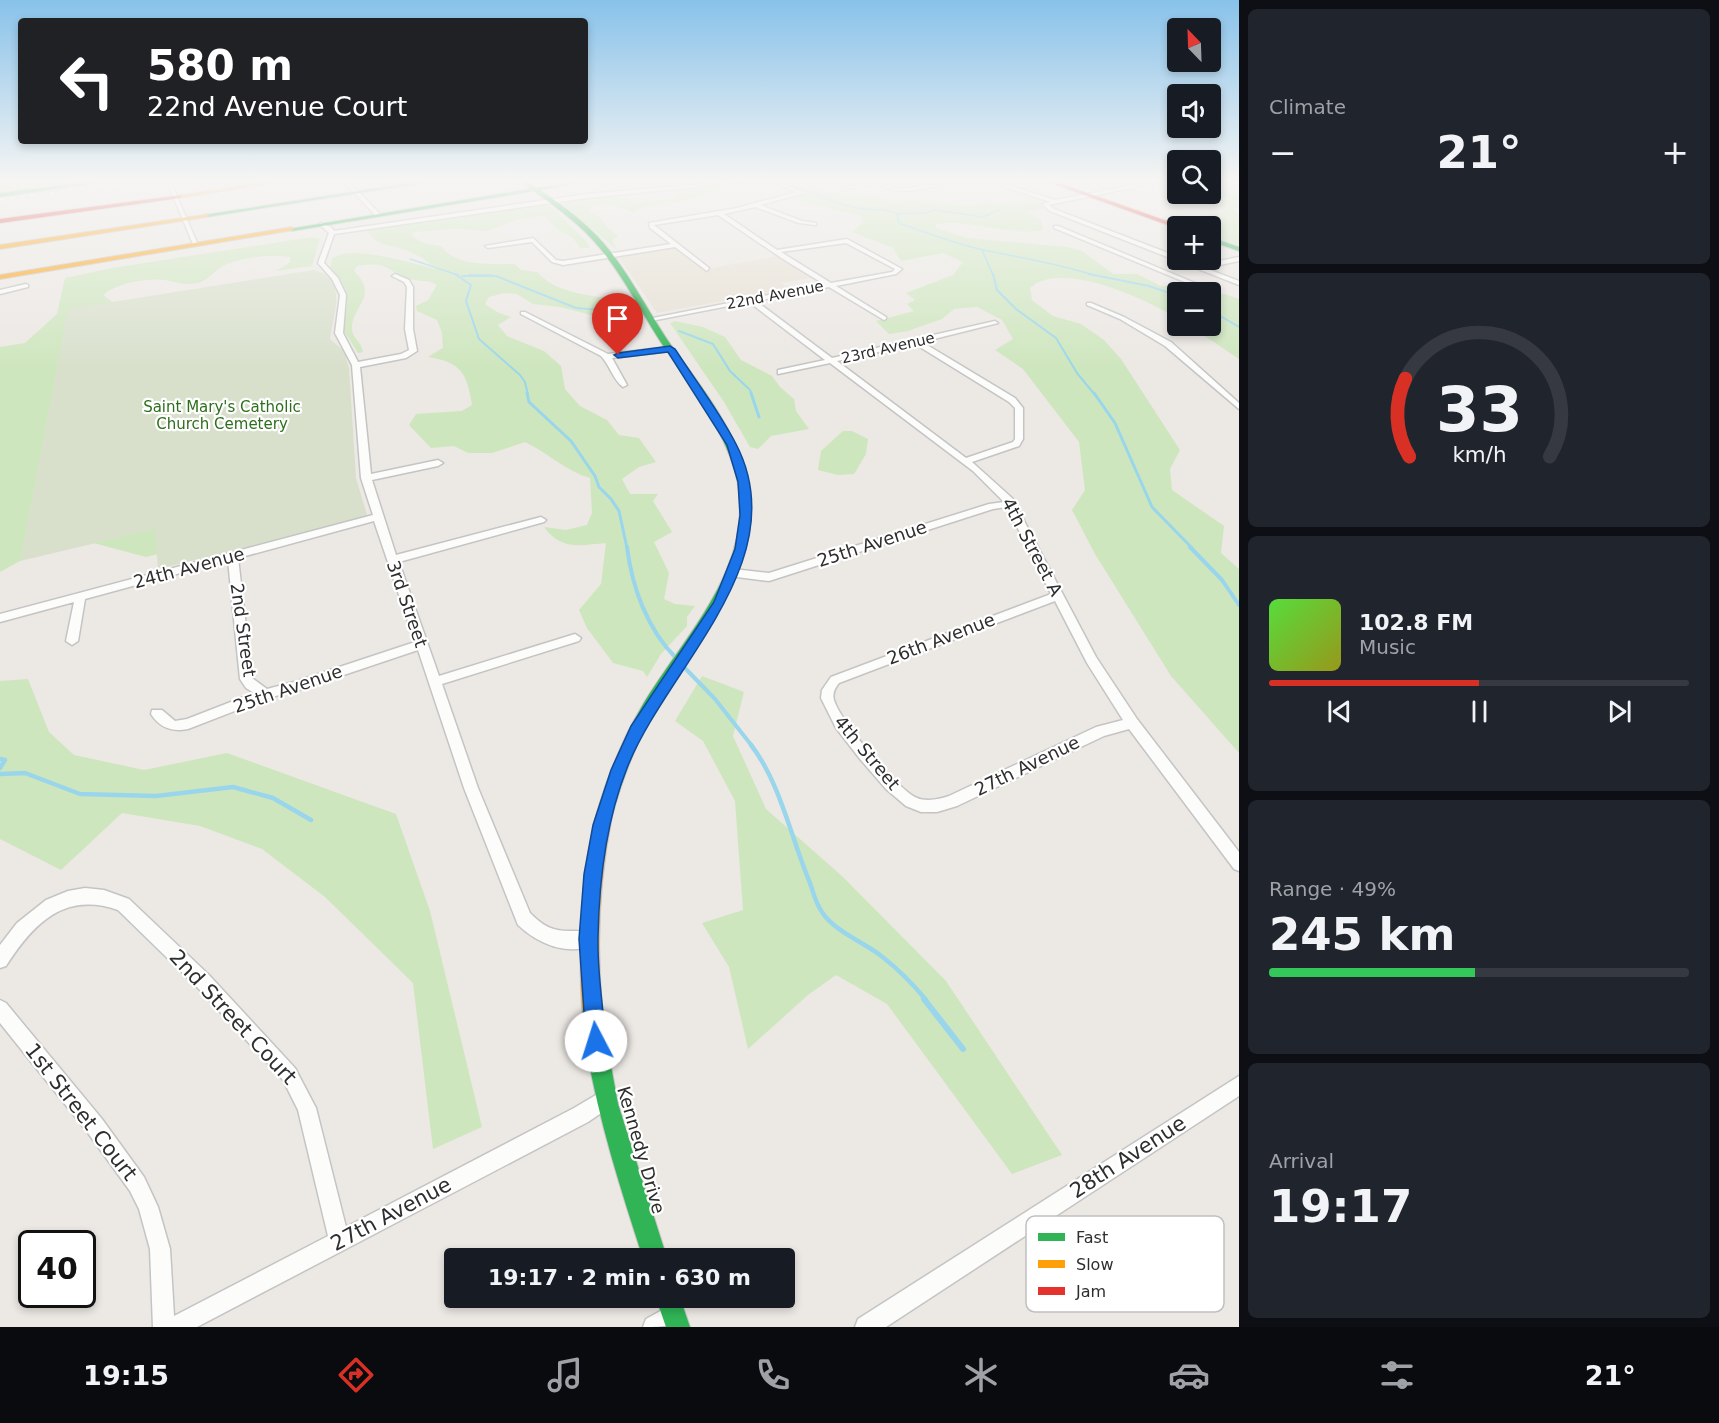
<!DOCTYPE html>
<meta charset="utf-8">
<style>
:root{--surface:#171b24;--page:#20242c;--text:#f1f3f6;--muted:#9ea1a6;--line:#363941;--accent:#d93025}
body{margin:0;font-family:"DejaVu Sans",sans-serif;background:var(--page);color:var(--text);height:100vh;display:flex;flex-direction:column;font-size:22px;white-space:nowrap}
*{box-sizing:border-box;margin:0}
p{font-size:20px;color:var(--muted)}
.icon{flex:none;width:33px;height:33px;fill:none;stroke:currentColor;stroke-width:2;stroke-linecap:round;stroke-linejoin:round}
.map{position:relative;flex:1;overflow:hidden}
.side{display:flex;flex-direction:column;gap:9px;padding:9px;background:#0d0f14;width:480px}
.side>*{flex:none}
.hud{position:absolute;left:18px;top:18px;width:570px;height:126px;border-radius:6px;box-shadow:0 3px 9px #0003;background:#202124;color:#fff;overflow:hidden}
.needle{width:39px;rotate:337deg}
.buttons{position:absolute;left:1167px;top:18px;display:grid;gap:12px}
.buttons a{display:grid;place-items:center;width:54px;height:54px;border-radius:6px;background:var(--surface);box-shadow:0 3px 9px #0003;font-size:30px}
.speed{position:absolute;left:18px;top:1230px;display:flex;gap:12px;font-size:30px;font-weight:700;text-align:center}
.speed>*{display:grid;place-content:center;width:78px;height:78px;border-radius:50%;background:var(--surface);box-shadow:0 3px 9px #0003;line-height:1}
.speed .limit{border:3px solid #111;border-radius:9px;background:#fff;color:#111}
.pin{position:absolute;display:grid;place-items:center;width:51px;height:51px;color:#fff;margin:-62px -26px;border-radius:50% 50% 50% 0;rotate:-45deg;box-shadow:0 0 6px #0007}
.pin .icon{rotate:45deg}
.me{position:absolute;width:66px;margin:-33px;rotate:355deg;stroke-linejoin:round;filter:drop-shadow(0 0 4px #0008)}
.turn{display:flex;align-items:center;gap:21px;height:126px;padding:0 30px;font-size:27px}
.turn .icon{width:78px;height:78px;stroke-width:2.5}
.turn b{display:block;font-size:42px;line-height:51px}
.big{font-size:45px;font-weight:600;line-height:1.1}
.side .card{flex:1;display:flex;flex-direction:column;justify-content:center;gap:9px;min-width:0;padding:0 21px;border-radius:9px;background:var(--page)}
.side .dial{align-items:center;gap:0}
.dial svg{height:156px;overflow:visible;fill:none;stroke:var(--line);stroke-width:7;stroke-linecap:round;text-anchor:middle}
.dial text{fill:var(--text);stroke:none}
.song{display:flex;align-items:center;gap:18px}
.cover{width:72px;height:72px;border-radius:9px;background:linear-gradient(135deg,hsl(110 70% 55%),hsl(60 70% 35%))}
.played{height:6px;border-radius:3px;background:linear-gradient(90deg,var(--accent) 50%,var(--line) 50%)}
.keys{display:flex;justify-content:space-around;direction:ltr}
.heat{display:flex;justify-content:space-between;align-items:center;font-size:33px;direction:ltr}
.charge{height:9px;border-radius:4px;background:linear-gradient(90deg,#34c759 49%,var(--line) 0)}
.trip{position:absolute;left:444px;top:1248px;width:351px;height:60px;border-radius:6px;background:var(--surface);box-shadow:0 3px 9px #0003;font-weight:600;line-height:60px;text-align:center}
.tab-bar{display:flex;height:96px;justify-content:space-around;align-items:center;background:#090b0e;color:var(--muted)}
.tab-bar .icon{width:42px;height:42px}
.tab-bar .selected{color:var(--accent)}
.tab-bar b{font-size:27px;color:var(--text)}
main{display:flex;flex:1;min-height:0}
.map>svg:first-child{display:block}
.education{fill:#e6e0d3}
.green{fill:#cee6be}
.cemetery{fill:#d8e0cc}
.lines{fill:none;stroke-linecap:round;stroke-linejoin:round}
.stream-far5{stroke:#99d6ec;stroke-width:1.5}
.stream-far4{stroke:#99d6ec;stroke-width:2}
.stream-far3{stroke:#99d6ec;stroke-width:3}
.stream-far2{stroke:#99d6ec;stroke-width:4}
.stream-far1{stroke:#99d6ec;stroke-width:4.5}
.stream{stroke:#99d6ec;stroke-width:6}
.street-casing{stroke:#c5c4c5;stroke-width:3}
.fast-casing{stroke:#c5c4c5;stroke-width:2}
.slow-casing{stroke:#c5c4c5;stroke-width:2}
.jam-casing{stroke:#c5c4c5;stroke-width:2}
.street{fill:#fcfcfb;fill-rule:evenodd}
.fast{fill:#30b455;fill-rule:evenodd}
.slow{fill:#ff9f0a;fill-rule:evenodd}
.jam{fill:#e5322d;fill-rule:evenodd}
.rail-casing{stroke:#dfdfe1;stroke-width:2}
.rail{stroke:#fff;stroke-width:1.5;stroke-dasharray:5;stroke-linecap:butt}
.route{fill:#1a73e8;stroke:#114b97;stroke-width:1.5}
.labels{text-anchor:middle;stroke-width:4.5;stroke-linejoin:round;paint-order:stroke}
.far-street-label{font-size:15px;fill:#2e2e2e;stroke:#fff}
.far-park-label{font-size:15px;fill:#2c6e1b;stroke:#fff}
.street-label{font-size:18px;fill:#2e2e2e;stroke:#fff}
.near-street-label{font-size:21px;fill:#2e2e2e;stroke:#fff}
.key{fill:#fff;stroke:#c0c0c0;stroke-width:1.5}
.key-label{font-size:16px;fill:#2e2e2e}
</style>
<main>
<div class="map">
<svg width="1239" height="1327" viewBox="0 0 1239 1327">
<rect width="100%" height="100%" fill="#ece8e4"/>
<polygon class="education" points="682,246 711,268 777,256 811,278 781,283 789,289 657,313 618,256"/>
<g class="green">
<polygon points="0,182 78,182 0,192"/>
<path d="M784,182h25l12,7 23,7 23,-1 26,6 19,-1 56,6 19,-4 15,2 31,-3 7,2 4,6 -17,3 14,8 2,10c-31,7 -72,-11 -107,-6v4l31,10 100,9 15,4 31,23h24l24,12h19l19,6h-21l-1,26c-32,-19 -116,-59 -147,-30l2,12 21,16 28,8 23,16 17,19 59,91 -10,19 2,21 52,36 -3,27 18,16v184l-68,-77 -76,-122 -23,-44 13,-20 -6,-48 -56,-73 -28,-19 18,-11 -11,-19 -25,-13 -23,2 -12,10 -34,12 -19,3 -13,-13 38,-10 -7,-7 8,-4 -9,-7 47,-18 10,-13 -20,-9 -42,8 -8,-13 -41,-16 11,-10 -3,-6 -67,-16 3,-2 -3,-1 16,-5z"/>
<polygon points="749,183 772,186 758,190 725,189 684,201 645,207 633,212 608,204 593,206 588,211 601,218 607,227 618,236 612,240 617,250 564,205 562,201 586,197 612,197 626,198 633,202 672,199 678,194 676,189"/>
<polygon points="1211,185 1239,194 1239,208 1231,208 1239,213 1239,246 1211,236 1210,226 1184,226 1178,224 1208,218 1205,216 1225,211 1219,207 1205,204 1205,201 1196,194 1210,194"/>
<path d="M538,204l13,3 35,34 4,7h-10l-7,-10 -16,-9 -12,-13 -28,4 -30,11 -30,-2 -44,3v5l11,6 17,3c15,21 51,18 74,18l6,6 16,2c18,21 56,25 83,27l22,25 -21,10 -12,-6 1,-6 -11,-5 -39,-10 -27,-3 -16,-10 -13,-1 -15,4 -4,7 12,8 14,5 -13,8 9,11 37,15 17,15 4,23 15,17 27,14 12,15 20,3 17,24 -17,5 -17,12 8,15h28l-5,7 19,31 -18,10 15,31 -5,26 11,5 20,2 -8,11v9l-26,28 -14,23 -4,-6 -30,-8 -26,-35 -8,-18 22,-26 5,-41c-25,2 -45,8 -62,-16l22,3 21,-5 5,-12 -2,-35c-24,-7 -42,-25 -65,-36l-33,11h-24l-14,-7 -23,2 -22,-23 7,-11 46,-3 10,-6c-5,-32 -11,-43 -44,-48l15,-9 -1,-15 -5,-13 -20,-9 -1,-5 12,-6 9,-15c-10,-6 -17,-3 -27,-6 -14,-3 -16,-9 -25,-12 -9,-4 -19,-2 -28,-1l-3,5c25,25 -1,34 -2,56 -1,11 10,15 11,25l-5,1 -15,-24c5,-28 10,-39 -13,-61l2,-9c17,-16 81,5 104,10l-13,-11 -17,-8 -27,-7 -16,-14z"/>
<path d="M312,237l8,2 -8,27 -36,5 13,-8 2,-6c-20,-3 -50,0 -68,9 -12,7 -14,16 -31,18 -9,1 -19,-3 -28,-4 -18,-2 -47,3 -61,15l12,9 38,199 21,47 -28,7 -60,-16 -32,1 -54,30v-225l25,-4 32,-29 8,-36 47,-10z"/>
<polygon points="1211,293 1225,294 1239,299 1239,359 1190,326 1210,326"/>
<polygon points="675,321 703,327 725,337 741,360 772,376 780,387 794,399 796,411 809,429 771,436 758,449 750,447 724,402 670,323"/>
<polygon points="843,431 852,431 868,439 866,454 854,474 838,475 818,470 821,451"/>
<polygon points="702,676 744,692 733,736 766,809 843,877 946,981 1062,1155 1012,1174 887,1004 836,975 808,995 748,1049 729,967 702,923 743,910 735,801 703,741 675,721"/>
<polygon points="28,679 49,732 74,755 144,770 227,753 396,814 430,911 482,1127 433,1149 413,983 325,897 262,849 200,826 122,813 61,870 0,839 0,681"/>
</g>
<path class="cemetery" d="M314,270c35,9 19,44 16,69l14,12 5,17 7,110 11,37 -20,8 -189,46 -3,-40 -135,32 48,-252z"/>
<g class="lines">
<g class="stream-far5">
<path d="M786,182c25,11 50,23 78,27 12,2 22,-1 33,5l2,9c28,10 56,21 85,27 37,8 73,13 109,25"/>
<polyline points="1210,188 1239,199"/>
<polyline points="897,214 925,213 936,210 983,217 999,210"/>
<polyline points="982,250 993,275"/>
<polyline points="410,259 458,275"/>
<polyline points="469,275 491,275"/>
</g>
<g class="stream-far4">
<polyline points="455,274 471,285 466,301 479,339 520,375 525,382 528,395"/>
<polyline points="993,274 997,290 1016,309 1056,338 1077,373 1095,395"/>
<polyline points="1089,274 1149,286 1178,296"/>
<polyline points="462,276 496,276 576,308 622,312"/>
<polyline points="1210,310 1239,327"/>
<polyline points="679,331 713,344 730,371 750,390 752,395"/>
</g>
<g class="stream-far3">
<polyline points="527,393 529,402 571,441 595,476 599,487 611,499 619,511 627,548"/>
<polyline points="751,393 759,417"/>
<polyline points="1094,393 1115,423 1152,507 1192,548"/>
</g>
<g class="stream-far2">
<path d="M627,547c5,40 20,82 49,111"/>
<polyline points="1190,547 1222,580 1239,605"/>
<polyline points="681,664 715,699 752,746"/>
</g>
<g class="stream-far1">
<path d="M751,745c29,37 40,93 59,138 3,9 6,21 12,29 12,19 41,30 58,43 17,13 33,29 46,45"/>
<polyline points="0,759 5,760 0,768"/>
<polyline points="0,774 25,773 80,794 156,796 233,787 273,798 311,820"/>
</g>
<polyline class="stream" points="924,999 963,1049"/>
<defs>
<g id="street">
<polygon points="344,182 349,182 380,214 380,216 376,216"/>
<path d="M728,182h16l-157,16 -253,36 -10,29 14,15 8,17 -3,38 15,29 43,-8 8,-4 -4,-21 2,-42 -3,-5 -12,-6 3,-2 14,6 4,7v42l4,22 -11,7 -46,9 11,107 67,-14 5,3 -5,3 -66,14 24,75 145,-38 5,3 -2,2 -145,40 40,114 136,-42 6,4 -2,3 -137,43 36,104 52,125c14,14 24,19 44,18 7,0 13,0 20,2l2,6 -2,6c-27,11 -56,-1 -76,-20l-54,-137 -46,-138 -119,40 -31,8 -80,31c-16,3 -28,-1 -37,-15l1,-4h10l13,11 12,-2 67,-26 -8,-5 -6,-9 -12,-119 -143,39 -7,42 -6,4 -6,-4 8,-39 -74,20v-8l373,-99 -12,-37 -9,-113 -17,-32 5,-38 -8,-16 -14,-16 11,-30 -9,-8v-2l11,4 3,4 253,-37zM374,521l41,121 -121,40 -27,7 -15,-11 -14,-120z"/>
<path d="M773,182h6l25,11 -44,12 42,16 14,2v2l-17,-2 -44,-16 -31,7 53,36 70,-11 55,30 -6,5 -60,12 50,31v2l-2,1 -55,-33 -73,14 76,57 163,-37 3,2 -76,19 93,56 8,10v31l-4,7 -47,16 40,36 84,159 41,62 102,133v19l-5,-2 -105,-140 -25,7 -147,70 -20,6h-16l-15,-6 -20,-17 -26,-30 -24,-31 -15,-30 1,-8 9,-13 220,-83 -44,-87 -14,2 -224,72 -40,-5 -1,-3 1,-3 4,-1 36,4 220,-69 15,-2 -31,-31 -143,-108 -52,11v-4l47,-10 -76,-58 -98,19 -3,-2 176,-35 -41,-25 -65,-44 -64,10 55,43 -2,3 -32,-24 -112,18 -11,-3 -20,-20 -44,6 -3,-2 48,-8 23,22 7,1 108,-17 -21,-16 -1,-5 88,-15 59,-16zM846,243l49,26 -3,3 -61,11 -50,-31zM915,344l94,58 6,6v31l-2,3 -47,16 -129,-97zM1055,601l32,62 36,57 -27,7 -147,69c-9,3 -22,6 -32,2 -19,-8 -77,-77 -83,-98 -2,-7 1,-12 5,-17z"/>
<polygon points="874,182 899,189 963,182 909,191 899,191 876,184 844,189 842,188"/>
<polygon points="991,182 997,182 1055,200 1151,182 1159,182 1049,205 1054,209 1178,257 1178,260 1183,260 1199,265 1239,257 1239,261 1205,268 1239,281 1239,285 1050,211 1042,204 1050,202"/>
<polygon points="1233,182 1239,182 1239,184 1233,183"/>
<polygon points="168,184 172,185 198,245 193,244"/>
<polygon points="1054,226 1058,226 1202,286 1197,287 1054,228"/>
<polygon points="26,284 28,285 28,287 0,294 0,290"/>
<polygon points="1087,303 1091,303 1124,317 1171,342 1239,403 1239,409 1165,346 1120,319 1087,305"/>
<path d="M521,312h4l83,42 62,-7 4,2 -4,2 -58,7 15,27 -4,2c-10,-7 -13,-22 -22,-31l-80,-42z"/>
<path d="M85,888l19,2 25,9 80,76 86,93 21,40 30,119 228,-119 32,-19 7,2 2,7 -2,7 -25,17 -391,205h-44l-3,-78 -11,-40 -9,-18 -42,-58 -88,-110v-23l6,3 96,116 42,58 14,30 12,42 4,67 154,-80 -30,-126 -15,-30 -86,-93 -79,-77c-54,-19 -85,14 -112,56l-6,2v-23l17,-22 29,-23 22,-9z"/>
<polygon points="1239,1076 1239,1096 886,1327 855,1327 858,1319"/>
<path d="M673,1304l8,3 3,8c-7,12 -25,12 -41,12l3,-8z"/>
</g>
<g id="fast">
<polygon points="89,182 103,182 0,197 0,193"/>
<polygon points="416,182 429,182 207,217 204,215"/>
<path d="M522,182h6l8,6 48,-6 -44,8c20,14 40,28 57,46 31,33 50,75 76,112 28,38 60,79 73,125 24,88 -43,158 -85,226 -22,37 -38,76 -49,117l-2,5 -6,2 -6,-2 -2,-5c11,-38 25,-74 45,-108 42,-72 120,-145 94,-237 -13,-44 -42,-84 -69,-121 -23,-34 -41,-72 -67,-103 -18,-22 -42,-39 -65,-56l-242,40 -3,-2 241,-40z"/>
<polygon points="1210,237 1239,247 1239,251 1210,241"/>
<path d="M592,998l7,3 19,103 49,154h-24c-22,-68 -44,-136 -56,-207 -2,-15 -8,-36 -2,-50z"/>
<polygon points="656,1298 680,1298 690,1327 666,1327"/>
</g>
<g id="slow">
<polygon points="266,182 279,182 180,198 177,196"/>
<polygon points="209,214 207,217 0,249 0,245"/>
<polygon points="292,227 294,230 0,279 0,275"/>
<path d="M604,809l6,2 2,5c-13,64 -16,127 -10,192l-3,7 -7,3 -7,-3 -3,-7c-4,-65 0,-128 14,-192l2,-5z"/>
</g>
<g id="jam">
<polygon points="1048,182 1056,182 1181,226 1176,228"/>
<polygon points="182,195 180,198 0,223 0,219"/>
</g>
</defs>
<use href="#street" class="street-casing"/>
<use href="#fast" class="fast-casing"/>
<use href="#slow" class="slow-casing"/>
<use href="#jam" class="jam-casing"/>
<use href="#street" class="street"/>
<use href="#fast" class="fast"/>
<use href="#slow" class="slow"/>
<use href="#jam" class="jam"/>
<defs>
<polyline id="rail" points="0,200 133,182"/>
</defs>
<use href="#rail" class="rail-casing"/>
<use href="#rail" class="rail"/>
</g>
<linearGradient id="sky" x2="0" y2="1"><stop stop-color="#88c2ea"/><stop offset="0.49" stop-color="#f6f5f3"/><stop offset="1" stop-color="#f6f5f3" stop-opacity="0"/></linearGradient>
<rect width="1239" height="368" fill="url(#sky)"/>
<path class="route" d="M670,346l5,3c20,31 44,62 61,95 61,117 -70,224 -109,324 -21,53 -28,112 -29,169 -1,34 5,70 8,104l-3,7 -7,3 -7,-3 -3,-7 -7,-102 5,-65 9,-49 18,-55 20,-44 83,-124 21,-53 5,-34 -2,-33 -11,-37 -59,-93 -50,6 -4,-3 4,-2z"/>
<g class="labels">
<g class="far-street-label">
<text transform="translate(775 295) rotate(-11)" y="5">22nd Avenue</text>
<text transform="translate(888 348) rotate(-13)" y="5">23rd Avenue</text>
</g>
<g class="far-park-label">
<text x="222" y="412">Saint Mary's Catholic<tspan x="222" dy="17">Church Cemetery</tspan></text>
</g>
<g class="street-label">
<text transform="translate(872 544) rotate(-18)" y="6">25th Avenue</text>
<text transform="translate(1032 547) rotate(62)" y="6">4th Street A</text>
<text transform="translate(189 568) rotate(-15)" y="6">24th Avenue</text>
<text transform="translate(407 604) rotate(71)" y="6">3rd Street</text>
<text transform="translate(243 630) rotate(82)" y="6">2nd Street</text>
<text transform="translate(941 639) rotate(-21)" y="6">26th Avenue</text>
<text transform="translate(288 689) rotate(-19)" y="6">25th Avenue</text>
<text transform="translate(867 753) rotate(50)" y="6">4th Street</text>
<text transform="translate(1027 766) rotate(-26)" y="6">27th Avenue</text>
<text transform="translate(641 1150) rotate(74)" y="6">Kennedy Drive</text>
</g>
<g class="near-street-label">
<text transform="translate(233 1017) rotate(47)" y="7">2nd Street Court</text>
<text transform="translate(81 1112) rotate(52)" y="7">1st Street Court</text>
<text transform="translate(1128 1157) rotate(-33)" y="7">28th Avenue</text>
<text transform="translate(391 1214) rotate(-28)" y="7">27th Avenue</text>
</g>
</g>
<rect x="1026" y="1216" width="198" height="96" rx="9" class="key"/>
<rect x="1038" y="1233" width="27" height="8" fill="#30b455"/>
<rect x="1038" y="1260" width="27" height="8" fill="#ff9f0a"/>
<rect x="1038" y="1287" width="27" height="8" fill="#e5322d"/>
<g class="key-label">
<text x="1076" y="1243">Fast</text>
<text x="1076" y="1270">Slow</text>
<text x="1076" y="1297">Jam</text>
</g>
</svg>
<div class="buttons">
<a><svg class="needle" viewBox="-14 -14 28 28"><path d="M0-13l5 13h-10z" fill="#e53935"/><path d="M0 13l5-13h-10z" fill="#9ea1a6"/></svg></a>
<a><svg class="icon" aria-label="sound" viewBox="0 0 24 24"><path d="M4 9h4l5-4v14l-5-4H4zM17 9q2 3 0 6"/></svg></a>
<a><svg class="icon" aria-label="search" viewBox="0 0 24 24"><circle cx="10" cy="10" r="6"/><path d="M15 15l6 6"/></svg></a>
<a>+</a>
<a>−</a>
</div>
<div class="speed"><div class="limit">40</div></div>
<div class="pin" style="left:618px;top:355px;background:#d93025"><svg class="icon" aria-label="arrive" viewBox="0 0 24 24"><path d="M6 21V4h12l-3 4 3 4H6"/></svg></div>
<svg class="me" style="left:596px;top:1041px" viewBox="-20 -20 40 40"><circle r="19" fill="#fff"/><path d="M0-13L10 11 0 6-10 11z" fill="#1a73e8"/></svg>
<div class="trip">19:17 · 2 min · 630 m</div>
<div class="hud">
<div class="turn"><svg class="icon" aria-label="left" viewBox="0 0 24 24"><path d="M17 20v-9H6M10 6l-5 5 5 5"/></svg><div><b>580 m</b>22nd Avenue Court</div></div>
</div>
</div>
<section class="side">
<div class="card"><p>Climate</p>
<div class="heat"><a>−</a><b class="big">21°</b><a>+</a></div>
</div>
<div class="card dial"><svg viewBox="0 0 100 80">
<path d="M14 69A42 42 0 1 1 86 69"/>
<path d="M14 69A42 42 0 0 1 12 29" stroke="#d93025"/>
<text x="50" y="56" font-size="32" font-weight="700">33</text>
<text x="50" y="72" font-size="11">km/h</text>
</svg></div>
<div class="card">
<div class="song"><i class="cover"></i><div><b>102.8 FM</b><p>Music</p></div></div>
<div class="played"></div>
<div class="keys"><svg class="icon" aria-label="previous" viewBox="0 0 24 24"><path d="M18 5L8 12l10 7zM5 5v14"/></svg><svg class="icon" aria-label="pause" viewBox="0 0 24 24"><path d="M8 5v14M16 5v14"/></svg><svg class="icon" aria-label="next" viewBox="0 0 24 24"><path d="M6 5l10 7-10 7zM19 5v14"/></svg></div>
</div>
<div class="card"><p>Range · 49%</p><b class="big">245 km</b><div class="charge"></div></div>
<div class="card"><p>Arrival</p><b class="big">19:17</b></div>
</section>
</main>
<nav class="tab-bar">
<b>19:15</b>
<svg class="icon selected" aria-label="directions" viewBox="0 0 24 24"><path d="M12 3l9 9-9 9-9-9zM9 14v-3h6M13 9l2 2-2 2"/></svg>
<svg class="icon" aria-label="music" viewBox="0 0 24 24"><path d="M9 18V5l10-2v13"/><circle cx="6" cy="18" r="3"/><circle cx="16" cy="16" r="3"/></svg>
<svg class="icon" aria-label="phone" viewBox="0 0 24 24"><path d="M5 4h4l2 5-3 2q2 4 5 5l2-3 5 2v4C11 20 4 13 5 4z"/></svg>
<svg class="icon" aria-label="climate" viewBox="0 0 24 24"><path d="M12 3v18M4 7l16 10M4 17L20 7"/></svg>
<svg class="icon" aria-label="car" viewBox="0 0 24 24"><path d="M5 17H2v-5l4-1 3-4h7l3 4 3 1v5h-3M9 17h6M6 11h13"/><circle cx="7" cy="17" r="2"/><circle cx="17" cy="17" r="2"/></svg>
<svg class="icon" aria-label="filters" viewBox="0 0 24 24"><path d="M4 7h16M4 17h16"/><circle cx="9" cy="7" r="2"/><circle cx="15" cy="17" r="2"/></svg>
<b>21°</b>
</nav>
